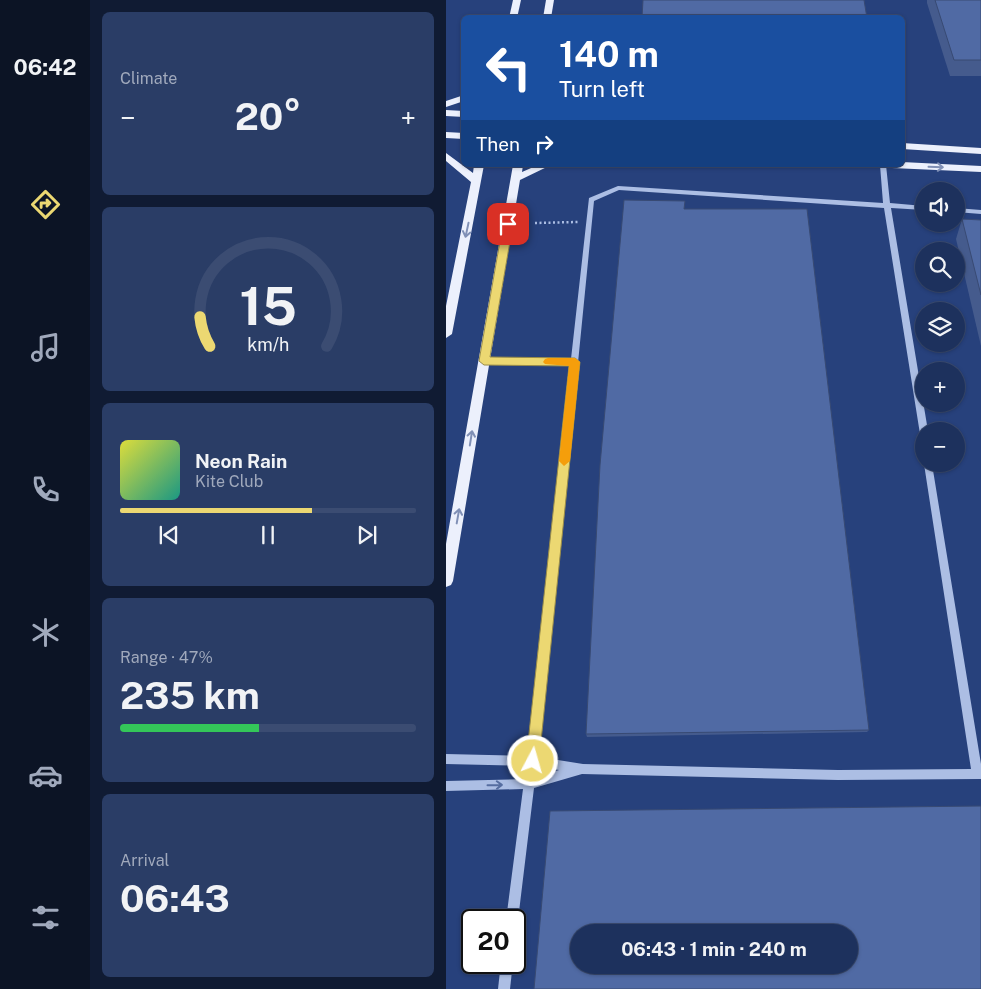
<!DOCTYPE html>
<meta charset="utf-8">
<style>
:root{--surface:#1d315d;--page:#2a3d66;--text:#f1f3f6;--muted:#a0a9bc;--line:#3b4c72;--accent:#ecd872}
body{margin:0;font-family:"Public Sans",sans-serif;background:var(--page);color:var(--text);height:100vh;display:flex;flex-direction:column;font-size:19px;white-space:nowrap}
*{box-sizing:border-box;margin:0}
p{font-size:16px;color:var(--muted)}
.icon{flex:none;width:28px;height:28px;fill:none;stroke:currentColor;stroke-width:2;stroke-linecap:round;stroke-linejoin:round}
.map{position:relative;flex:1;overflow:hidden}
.sheet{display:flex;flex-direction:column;gap:12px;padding:12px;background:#101b33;width:356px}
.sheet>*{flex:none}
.hud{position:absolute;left:15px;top:15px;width:444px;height:152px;border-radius:8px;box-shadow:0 1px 4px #0004,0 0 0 1px var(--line);background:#1a4fa0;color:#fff;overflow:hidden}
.buttons{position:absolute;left:469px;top:182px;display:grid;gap:10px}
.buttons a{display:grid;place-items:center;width:50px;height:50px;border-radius:50%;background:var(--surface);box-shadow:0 1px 4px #0004,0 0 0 1px var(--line);font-size:25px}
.speed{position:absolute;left:15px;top:909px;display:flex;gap:10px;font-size:25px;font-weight:700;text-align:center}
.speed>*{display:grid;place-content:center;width:65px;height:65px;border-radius:50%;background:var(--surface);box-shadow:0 1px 4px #0004,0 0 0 1px var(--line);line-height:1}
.speed .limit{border:2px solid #111;border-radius:8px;background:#fff;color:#111}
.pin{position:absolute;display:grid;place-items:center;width:42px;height:42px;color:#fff;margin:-21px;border-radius:10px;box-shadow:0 2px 8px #0006}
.me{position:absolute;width:55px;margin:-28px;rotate:6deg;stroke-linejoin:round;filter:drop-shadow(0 0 4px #0008)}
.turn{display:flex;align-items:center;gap:18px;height:105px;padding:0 15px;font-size:22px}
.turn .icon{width:65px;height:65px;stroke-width:2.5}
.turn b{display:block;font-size:35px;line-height:42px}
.then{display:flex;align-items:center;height:48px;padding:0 15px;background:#0003;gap:10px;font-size:19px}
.big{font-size:38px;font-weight:700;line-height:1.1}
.sheet .widget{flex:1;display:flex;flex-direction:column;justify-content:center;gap:8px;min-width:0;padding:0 18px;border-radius:8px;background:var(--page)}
.sheet .dial{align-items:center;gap:0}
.dial svg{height:130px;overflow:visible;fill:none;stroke:var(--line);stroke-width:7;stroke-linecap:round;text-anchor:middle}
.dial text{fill:var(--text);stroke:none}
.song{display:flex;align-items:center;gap:15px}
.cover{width:60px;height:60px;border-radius:8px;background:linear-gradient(135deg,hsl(60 70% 55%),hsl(170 70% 35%))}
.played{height:5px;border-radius:2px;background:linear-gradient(90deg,var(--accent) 65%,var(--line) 65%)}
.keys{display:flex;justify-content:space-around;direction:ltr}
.heat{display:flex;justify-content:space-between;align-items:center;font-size:28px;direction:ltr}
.charge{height:8px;border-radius:4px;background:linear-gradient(90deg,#34c759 47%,var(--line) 0)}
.trip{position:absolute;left:124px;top:924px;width:288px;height:50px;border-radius:25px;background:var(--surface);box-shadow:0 1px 4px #0004,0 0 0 1px var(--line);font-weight:700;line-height:50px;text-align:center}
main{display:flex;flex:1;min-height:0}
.dock{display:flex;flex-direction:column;width:90px;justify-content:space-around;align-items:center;background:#0c1425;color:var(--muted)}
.dock .icon{width:35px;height:35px}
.dock .active{color:var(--accent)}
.dock b{font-size:22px;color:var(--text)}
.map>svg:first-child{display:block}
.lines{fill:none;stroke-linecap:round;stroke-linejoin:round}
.path{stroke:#acbee4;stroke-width:2.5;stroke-dasharray:2 2.5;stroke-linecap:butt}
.minor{fill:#acbee4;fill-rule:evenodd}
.major{fill:#ecf0fc;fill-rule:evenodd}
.wall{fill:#455b8d}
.building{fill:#506aa4;stroke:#384a73;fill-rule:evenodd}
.oneway{stroke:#8090b6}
.oneway2{stroke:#566da0}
.route{fill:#ecd872;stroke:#998c4a}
.slow{fill:#f59e0b}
</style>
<main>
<nav class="dock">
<b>06:42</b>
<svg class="icon active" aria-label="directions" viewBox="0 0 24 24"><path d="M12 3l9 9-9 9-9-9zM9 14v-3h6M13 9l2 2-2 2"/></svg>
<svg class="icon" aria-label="music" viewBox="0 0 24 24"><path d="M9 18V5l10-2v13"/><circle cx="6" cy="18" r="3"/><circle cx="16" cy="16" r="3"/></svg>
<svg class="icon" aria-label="phone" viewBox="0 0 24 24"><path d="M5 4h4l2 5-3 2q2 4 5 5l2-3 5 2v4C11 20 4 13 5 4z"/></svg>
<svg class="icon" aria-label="climate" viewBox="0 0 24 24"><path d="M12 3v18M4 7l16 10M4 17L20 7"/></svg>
<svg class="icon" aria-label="car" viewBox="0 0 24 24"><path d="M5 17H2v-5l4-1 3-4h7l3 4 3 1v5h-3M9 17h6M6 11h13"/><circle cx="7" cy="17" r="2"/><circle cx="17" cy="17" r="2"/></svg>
<svg class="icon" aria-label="filters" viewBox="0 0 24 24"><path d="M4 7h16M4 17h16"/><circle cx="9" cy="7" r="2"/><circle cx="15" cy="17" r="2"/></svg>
</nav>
<section class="sheet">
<div class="widget"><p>Climate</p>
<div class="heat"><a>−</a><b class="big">20°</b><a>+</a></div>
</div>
<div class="widget dial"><svg viewBox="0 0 100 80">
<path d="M14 69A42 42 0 1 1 86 69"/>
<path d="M14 69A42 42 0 0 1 8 51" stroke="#ecd872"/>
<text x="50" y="56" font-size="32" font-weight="700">15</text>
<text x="50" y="72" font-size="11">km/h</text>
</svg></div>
<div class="widget">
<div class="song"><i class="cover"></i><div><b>Neon Rain</b><p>Kite Club</p></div></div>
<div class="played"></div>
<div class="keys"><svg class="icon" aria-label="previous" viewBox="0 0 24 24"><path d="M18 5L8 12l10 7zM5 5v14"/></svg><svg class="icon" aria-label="pause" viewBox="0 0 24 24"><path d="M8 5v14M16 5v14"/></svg><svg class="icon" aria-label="next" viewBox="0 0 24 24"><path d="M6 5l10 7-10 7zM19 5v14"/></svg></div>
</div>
<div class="widget"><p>Range · 47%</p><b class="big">235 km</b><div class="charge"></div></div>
<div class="widget"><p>Arrival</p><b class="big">06:43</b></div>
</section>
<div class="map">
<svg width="535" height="989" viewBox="0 0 535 989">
<rect width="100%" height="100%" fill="#27417c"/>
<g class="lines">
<polyline class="path" points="89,223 132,222"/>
<g class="minor">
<polygon points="434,165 440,165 444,203 478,206 478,210 445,208 482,431 478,431 478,437 474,434 438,208 173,190 148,201 93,757 137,764 392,770 525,769 478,464 486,464 535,764 535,779 392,780 136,774 88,788 72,920 69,925 69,920 60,920 77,789 0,791 0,781 83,779 113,770 87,766 0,764 0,754 82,756 124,365 38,364 34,361 38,358 125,359 143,198 172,186 437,203"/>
<polygon points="510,208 535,210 535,214 510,212"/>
<polygon points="55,962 67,962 64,989 52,989"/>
</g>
<g class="major">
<polygon points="67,0 75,0 71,18 63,18"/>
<polygon points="100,0 108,0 105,18 97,18"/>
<polygon points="18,95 18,101 0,107 0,101"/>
<polygon points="0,110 18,111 18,117 0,116"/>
<polygon points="0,132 18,133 18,139 0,138"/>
<polygon points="456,143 535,148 535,154 456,149"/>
<polygon points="0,153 27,173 28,165 38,165 6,334 0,338 0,306 25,182 0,161"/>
<polygon points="456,162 535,166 535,172 446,168 441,165 456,165"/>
<polygon points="67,165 77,165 76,172 92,165 105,165 74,180 7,581 5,585 0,587 0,544"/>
</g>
</g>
<g class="wall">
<polygon points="481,0 535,0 535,76 504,76 481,3"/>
<polygon points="239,209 423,730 421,732 141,737 140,734"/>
<polygon points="516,219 535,220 535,346 510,239"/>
</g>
<g class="building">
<polygon points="197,0 418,0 421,18 196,18"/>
<polygon points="489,0 535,0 535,60 508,60"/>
<polygon points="178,200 239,201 238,209 361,209 423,730 140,734 154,465"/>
<polygon points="516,219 535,220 535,295"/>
<path d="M535,806v183h-447l16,-178zM132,932h270v33h-270z"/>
</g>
<defs><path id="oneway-shaft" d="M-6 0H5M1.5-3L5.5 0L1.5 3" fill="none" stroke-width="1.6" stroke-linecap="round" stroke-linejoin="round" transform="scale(1.25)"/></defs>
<g class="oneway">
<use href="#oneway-shaft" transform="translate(490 167) rotate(2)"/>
<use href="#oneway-shaft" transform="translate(21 230) rotate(102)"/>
<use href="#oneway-shaft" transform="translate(25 438) rotate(-81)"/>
<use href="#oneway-shaft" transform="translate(12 516) rotate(-80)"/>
</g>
<use class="oneway2" href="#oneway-shaft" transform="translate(49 785) rotate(-1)"/>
<polygon class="route" points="62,220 67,224 44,357 129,358 134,362 93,761 91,766 87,768 82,766 80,761 123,366 38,365 33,361 57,224"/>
<polygon class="slow" points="102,358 129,358 134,362 124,461 118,466 113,461 123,366 99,364 97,362 99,359"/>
</svg>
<div class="buttons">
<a><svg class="icon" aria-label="sound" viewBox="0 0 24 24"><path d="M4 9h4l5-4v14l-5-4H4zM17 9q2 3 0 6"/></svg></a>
<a><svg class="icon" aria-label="search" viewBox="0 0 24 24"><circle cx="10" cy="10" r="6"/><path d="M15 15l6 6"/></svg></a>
<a><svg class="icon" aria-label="layers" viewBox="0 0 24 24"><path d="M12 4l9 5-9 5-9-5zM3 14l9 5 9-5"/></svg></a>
<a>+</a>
<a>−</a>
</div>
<div class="speed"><div class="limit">20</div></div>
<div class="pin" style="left:62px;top:224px;background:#d93025"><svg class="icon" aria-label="arrive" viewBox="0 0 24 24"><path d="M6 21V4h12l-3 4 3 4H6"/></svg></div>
<svg class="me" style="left:87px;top:761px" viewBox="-20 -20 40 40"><circle r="17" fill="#ecd872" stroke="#fff" stroke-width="3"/><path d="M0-11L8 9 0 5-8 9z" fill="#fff"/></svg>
<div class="trip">06:43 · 1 min · 240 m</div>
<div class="hud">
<div class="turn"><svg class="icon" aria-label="left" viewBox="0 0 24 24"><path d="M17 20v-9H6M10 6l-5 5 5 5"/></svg><div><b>140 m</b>Turn left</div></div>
<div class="then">Then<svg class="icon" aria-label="right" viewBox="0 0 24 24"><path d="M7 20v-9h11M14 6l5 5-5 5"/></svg></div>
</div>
</div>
</main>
